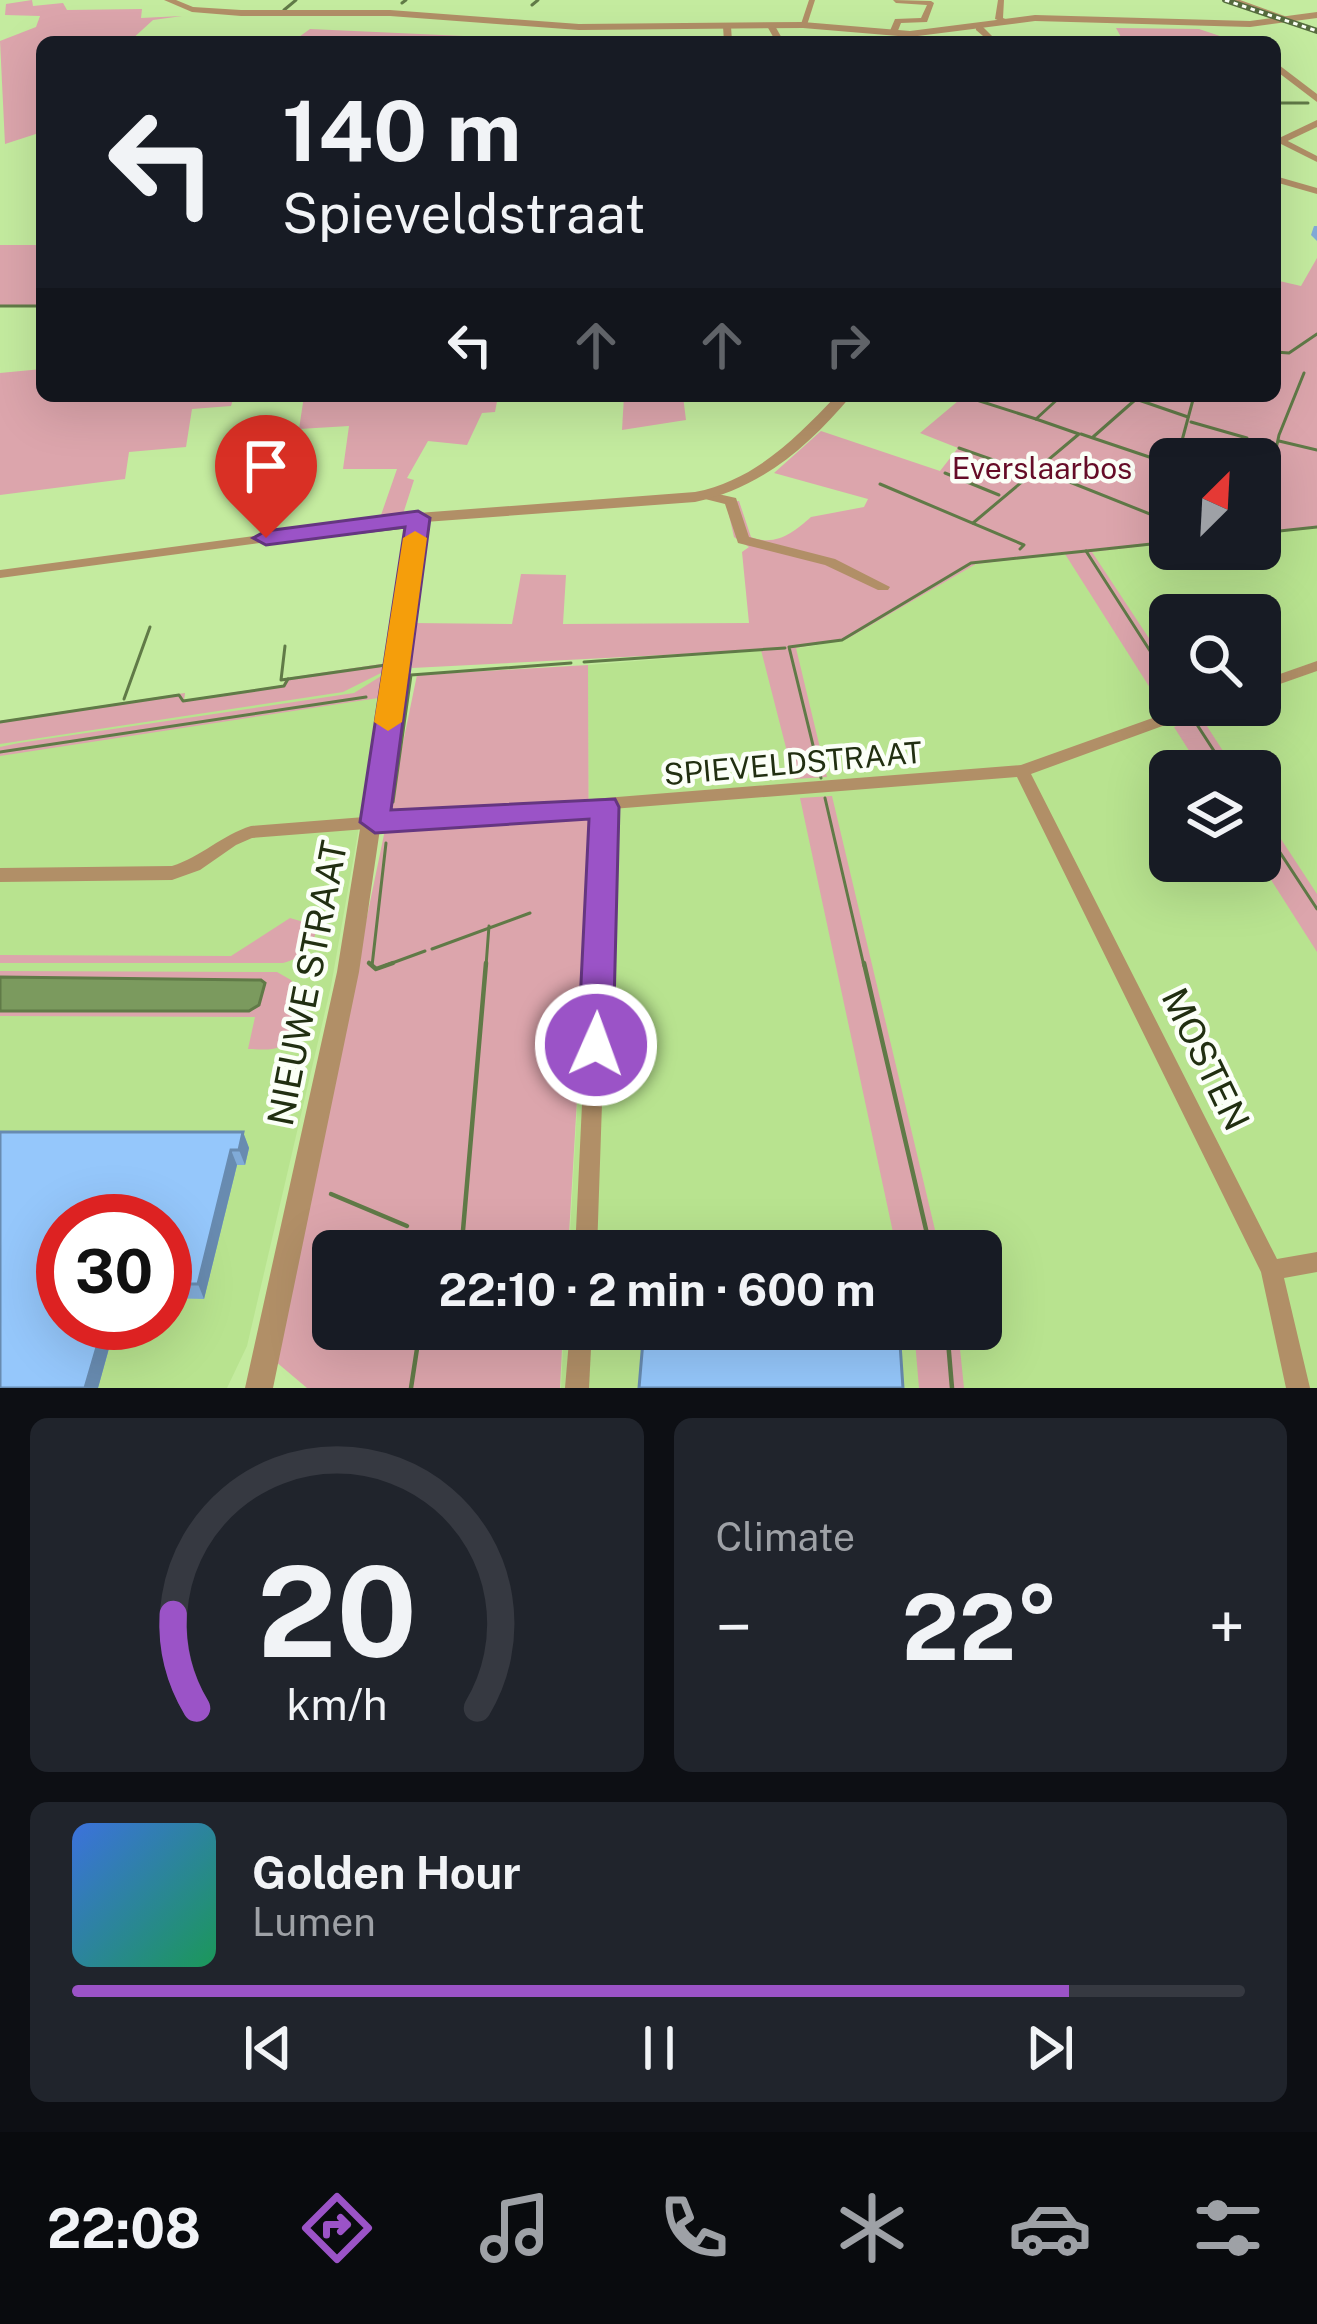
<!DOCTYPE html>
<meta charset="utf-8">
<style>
:root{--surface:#171b24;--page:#20242c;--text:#f1f3f6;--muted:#9ea1a6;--line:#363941;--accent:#9b53c7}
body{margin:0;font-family:"Public Sans",sans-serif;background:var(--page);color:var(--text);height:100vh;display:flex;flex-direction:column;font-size:45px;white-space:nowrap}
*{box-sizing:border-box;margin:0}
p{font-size:39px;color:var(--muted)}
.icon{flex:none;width:66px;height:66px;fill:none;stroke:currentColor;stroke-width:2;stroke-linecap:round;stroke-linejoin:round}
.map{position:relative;height:1388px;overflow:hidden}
.details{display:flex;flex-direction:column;gap:30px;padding:30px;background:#0d0f14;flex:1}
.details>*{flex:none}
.hud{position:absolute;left:36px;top:36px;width:1245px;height:366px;border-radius:18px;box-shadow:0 12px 48px #0002;background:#171b24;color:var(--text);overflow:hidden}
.needle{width:78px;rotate:24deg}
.buttons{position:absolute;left:1149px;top:438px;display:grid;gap:24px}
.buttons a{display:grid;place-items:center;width:132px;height:132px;border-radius:18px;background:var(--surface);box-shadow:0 12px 48px #0002;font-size:60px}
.speed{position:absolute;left:36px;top:1194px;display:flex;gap:24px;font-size:60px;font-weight:700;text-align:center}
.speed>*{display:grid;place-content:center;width:156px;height:156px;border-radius:50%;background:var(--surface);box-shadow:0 12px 48px #0002;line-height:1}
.speed .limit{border:18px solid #d22;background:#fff;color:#111}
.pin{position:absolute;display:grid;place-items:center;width:102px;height:102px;color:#fff;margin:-123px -51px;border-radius:50% 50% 50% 0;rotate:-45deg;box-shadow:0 0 12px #0007}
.pin .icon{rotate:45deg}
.me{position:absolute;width:132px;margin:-66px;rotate:2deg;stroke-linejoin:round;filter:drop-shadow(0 0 9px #0008)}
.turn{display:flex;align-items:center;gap:42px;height:252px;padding:0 48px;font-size:54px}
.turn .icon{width:156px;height:156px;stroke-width:2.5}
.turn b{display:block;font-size:84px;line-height:102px}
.lanes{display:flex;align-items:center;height:114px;padding:0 48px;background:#0003;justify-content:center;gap:60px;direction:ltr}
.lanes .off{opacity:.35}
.big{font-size:90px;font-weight:700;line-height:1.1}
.details .widget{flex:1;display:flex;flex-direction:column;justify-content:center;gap:18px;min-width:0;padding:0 42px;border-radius:18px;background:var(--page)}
.details .dial{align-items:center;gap:0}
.dial svg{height:312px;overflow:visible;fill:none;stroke:var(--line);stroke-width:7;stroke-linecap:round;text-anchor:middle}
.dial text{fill:var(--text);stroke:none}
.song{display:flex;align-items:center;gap:36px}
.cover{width:144px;height:144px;border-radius:18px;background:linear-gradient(135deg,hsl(220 70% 55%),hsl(150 70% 35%))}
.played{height:12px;border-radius:6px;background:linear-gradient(90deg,var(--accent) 85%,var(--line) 85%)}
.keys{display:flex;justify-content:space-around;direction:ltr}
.heat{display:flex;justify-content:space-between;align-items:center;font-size:66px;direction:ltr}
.details .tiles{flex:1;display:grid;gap:30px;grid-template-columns:1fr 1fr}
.widget:last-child{grid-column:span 2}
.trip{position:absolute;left:312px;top:1230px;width:690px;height:120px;border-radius:18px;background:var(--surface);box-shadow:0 12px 48px #0002;font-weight:700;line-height:120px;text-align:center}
.tabs{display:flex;height:192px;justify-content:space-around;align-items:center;background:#090b0e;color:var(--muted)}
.tabs .icon{width:84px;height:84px}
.tabs .selected{color:var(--accent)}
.tabs b{font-size:54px;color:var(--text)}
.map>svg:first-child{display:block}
.built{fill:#b8e38f;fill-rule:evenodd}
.green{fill:#dca5ac}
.water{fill:#7b9a5e;stroke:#607a47;stroke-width:3}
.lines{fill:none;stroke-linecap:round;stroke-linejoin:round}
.stream-far1{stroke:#607a47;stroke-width:3}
.stream{stroke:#607a47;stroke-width:4.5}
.minor{fill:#b18f67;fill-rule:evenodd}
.tertiary{fill:#b18f67;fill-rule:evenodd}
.rail-casing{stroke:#556b3e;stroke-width:6}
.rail{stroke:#fbfff7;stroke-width:3;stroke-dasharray:4.5;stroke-linecap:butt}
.wall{fill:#80abd8}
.shaded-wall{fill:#688bb0}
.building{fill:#95c7fb;stroke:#688bb0;stroke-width:3}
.route{fill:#9b53c7;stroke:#653681;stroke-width:3}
.slow{fill:#f59e0b}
.labels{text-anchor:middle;stroke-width:9;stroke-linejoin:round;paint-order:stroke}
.park-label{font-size:30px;fill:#650c27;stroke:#fbfff7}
.street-label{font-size:30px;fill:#212f11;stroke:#fbfff7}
.near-street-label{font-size:36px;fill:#212f11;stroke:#fbfff7}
</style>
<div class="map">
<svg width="1317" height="1388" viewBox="0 0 1317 1388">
<rect width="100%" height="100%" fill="#c4eb9f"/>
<g class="built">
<path d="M1317,528v860h-756l3,-59h417v-78h-412l20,-353 -1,-233 219,-18 40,-8 129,-75 194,-21v6h90v-15zM1170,615h90v90h-90zM1170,771h90v90h-90z"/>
<path d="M388,663l-57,323 -84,360 -20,42h-227v-667l185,-28 -1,7 99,-15 3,-7zM63,1221h102v102h-102z"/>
</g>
<g class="green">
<polygon points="32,0 33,6 63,3 67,10 142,9 141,18 182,16 153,20 130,41 146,42 42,42 42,132 5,144 0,41 36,27 40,16 5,15 6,4"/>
<polygon points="1116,28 1199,29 1220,36 1206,36 1209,42 1116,42 1113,38 1121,37"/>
<polygon points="310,29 464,36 429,42 292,42"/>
<polygon points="0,245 42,245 42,305 0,306"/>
<path d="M1317,258v270l-57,6v-75h-90v84l-78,9 78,118v35h7l-13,5 -99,-156 -89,10 -129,75 -51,9 31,129 -33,2 -33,-129 -349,18v-45l100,1 9,-50 45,1 -3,49 186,-1 -7,-71 7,-5 -15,-10 -8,-35 13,-1 12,36c25,10 43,-5 60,-20l53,-10 4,-8 -94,-26 47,-42 119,40 18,-23 -38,-15 44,-37h311v-116l26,6z"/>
<polygon points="42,369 42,396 234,396 231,406 192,409 186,447 129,452 125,479 0,495 0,373"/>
<polygon points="304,396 498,396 495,412 482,413 467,445 428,441 407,478 414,480 403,514 380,518 397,469 343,469 349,426 299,429"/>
<polygon points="624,396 683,396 686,420 622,430"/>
<polygon points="388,663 387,670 343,692 0,744 0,721 185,693 184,700 283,685 286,678"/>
<polygon points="588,665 589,898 568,1251 333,1251 333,1329 563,1329 560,1388 307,1388 275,1361 417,675"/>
<polygon points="386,673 378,698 0,756 0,747 19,743 354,693"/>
<polygon points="1201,717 1236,771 1202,771 1174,727"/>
<polygon points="832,796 940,1251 897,1251 800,798"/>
<polygon points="1260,807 1317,894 1317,952 1259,861"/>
<path d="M290,918l27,8c-3,21 -14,32 -34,37h-283v-8l231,1z"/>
<path d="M0,971l277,1 14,8c8,13 5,59 -12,67 -8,4 -22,2 -31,2l7,-32 -255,-1z"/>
<polygon points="914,1329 958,1329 964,1388 919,1388"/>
</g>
<polygon class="water" points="0,977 261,980 265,983 259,1005 249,1011 0,1011"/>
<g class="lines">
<g class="stream-far1">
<polyline points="402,3 406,0"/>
<polyline points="532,5 538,0"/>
<polyline points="284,10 296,0"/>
<polyline points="1275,103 1308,103"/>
<polyline points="0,306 42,306"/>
<polyline points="1275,352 1289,353 1317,334"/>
<polyline points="964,396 1036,419"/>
<polyline points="1127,396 1188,417"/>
<polyline points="1191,422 1247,438"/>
<polyline points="1081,434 1170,464"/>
<polyline points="1093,437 1135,400"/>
<polyline points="1279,441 1317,450"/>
<polyline points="959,448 1031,473"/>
<polyline points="1177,459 1194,396"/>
<polyline points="1037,469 1165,520 1170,492"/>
<polyline points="945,473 999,495"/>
<polyline points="880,484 1024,545 1020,549"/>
<polyline points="1263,510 1279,435 1304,373"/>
<polyline points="973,523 1079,434 1036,419 1061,396"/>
<polyline points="1260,533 1317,527"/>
<polyline points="345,534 406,527 403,555"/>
<polyline points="1170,542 1086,551 1170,682"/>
<polyline points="390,636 401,565"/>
<polyline points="285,646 281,680 288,679"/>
<polyline points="584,662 785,648"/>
<polyline points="124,699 150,627"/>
<polyline points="1194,720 1227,771"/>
<polyline points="0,722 179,695 183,701 284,686 288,679 386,665 389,645"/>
<polyline points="0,752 366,697"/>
<polyline points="821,778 789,647 842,640 971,563 1086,551"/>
<polyline points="825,798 864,966"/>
<polyline points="393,802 411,675 571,663"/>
<polyline points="1260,822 1317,909"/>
<polyline points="432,949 530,913"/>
<polyline points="372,966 386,843"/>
<polyline points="384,966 425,951"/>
<polyline points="486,966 489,926"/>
</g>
<g class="stream">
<polyline points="369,963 376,969 393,963"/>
<polyline points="864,963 931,1251"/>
<polyline points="331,1194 407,1226"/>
<polyline points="447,1239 511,1251"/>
<polyline points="462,1242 486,963"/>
<polyline points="431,1251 432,1244"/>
<polyline points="947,1329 952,1388"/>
<polyline points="411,1388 420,1329"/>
</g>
<g class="minor">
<polygon points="809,0 815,0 807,25 800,27"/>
<polygon points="893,0 931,1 934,3 927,22 901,23 897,33 893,35 889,33 895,19 921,18 927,5 896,3"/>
<polygon points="998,0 1004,0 1003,18 1008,20 1008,24 995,19"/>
<polygon points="1230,0 1240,0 1290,18 1283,20"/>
<polygon points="727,24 731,26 732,42 724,42 723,26"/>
<polygon points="771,24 774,24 784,42 776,42 767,26"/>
<polygon points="976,26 982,26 998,42 990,42 976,30"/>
<polygon points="1282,138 1317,156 1317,162 1279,143 1278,141"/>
<polygon points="1275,176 1317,188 1317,194 1275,182"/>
<polygon points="709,492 736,498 749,537 835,559 890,587 888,590 878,590 825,565 738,543 725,504 705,499 705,493"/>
<polygon points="418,514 424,518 423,521 0,578 0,570"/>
<polygon points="1317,661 1317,671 1260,691 1260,681"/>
<path d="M1189,705h23l-3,4 -178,65 246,485 40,-7v20l-33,6 26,110h-24l-25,-116 -244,-495 -405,32 -15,442h-22l21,-440 -344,27 -16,7 -36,25 -28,10 -172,2v-14l172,-2c29,-9 50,-31 79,-40l770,-61z"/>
<polygon points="570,1329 592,1329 589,1388 565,1388"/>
</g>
<g class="tertiary">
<polygon points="164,0 176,0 193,7 241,10 390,10 579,24 803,22 910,31 1035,15 1250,21 1317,12 1317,18 1250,27 1035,21 910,37 803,28 579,30 390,16 241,16 192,12"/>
<polygon points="1275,62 1317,94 1317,102 1275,70"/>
<polygon points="1317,120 1317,127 1275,147 1275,140"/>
<path d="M836,396h15c-43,51 -90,92 -156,106l-270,20 -66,450 -86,416h-28l92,-416 73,-454 8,-5 277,-21c60,-12 100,-53 141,-96z"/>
</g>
<defs>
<polyline id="rail" points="1225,0 1317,31"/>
</defs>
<use href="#rail" class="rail-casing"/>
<use href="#rail" class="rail"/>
</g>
<g class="wall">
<polygon points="1314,226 1317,226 1317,241 1311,235"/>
<polygon points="243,1132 249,1148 245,1165 237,1165 204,1299 165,1298 165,1221 63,1323 116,1323 98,1388 0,1388"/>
</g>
<g class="shaded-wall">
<polygon points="243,1132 249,1148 245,1165 239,1150"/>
<polygon points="231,1150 237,1165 204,1299 198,1284"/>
<polygon points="104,1323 116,1323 98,1388 85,1388"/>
</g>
<g class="building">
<polygon points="0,1132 243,1132 239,1150 231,1150 198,1284 165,1284 165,1221 63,1221 63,1323 104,1323 85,1388 0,1388"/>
<polygon points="644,1329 899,1329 903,1388 639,1388"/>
</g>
<polygon class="route" points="418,511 430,518 391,810 615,799 619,807 613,1045 608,1055 596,1060 583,1055 578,1045 589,819 375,833 360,822 405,527 266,545 253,538 266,531"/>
<polygon class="slow" points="415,531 427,538 402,722 388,731 374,722 403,538"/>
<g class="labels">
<g class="park-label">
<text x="1042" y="479">Everslaarbos</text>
</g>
<g class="street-label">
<text transform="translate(793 764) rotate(-5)" y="10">SPIEVELDSTRAAT</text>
</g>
<g class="near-street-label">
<text transform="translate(307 983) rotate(-79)" y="13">NIEUWE STRAAT</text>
<text transform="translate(1206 1059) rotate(64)" y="13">MOSTEN</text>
</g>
</g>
</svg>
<div class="buttons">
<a><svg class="needle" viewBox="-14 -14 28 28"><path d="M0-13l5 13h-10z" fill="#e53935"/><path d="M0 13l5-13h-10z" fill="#9ea1a6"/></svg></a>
<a><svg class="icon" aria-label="search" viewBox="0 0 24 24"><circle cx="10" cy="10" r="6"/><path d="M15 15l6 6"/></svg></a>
<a><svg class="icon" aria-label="layers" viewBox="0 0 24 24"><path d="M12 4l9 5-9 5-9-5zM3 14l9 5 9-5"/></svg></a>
</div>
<div class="speed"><div class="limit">30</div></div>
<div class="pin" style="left:266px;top:538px;background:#d93025"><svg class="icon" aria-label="arrive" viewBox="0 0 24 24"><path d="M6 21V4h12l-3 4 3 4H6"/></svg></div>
<svg class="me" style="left:596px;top:1045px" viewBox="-20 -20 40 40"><circle r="17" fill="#9b53c7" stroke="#fff" stroke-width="3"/><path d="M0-11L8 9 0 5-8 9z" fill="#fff"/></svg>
<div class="trip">22:10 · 2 min · 600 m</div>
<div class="hud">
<div class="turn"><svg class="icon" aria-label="left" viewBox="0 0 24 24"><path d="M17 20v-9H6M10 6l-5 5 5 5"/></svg><div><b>140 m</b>Spieveldstraat</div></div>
<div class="lanes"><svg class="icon" aria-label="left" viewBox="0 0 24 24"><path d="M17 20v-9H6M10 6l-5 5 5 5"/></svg><svg class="icon off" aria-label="ahead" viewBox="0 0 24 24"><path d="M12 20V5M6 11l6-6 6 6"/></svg><svg class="icon off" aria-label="ahead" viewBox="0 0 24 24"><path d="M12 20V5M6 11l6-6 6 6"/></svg><svg class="icon off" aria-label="right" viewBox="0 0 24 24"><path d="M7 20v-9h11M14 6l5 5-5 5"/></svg></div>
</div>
</div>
<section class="details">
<div class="tiles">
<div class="widget dial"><svg viewBox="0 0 100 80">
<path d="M14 69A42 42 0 1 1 86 69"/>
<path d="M14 69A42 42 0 0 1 8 45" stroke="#9b53c7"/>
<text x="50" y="56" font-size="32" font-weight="700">20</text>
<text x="50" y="72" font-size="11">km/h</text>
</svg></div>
<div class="widget"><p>Climate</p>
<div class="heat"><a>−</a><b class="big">22°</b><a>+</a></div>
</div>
<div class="widget">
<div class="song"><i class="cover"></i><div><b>Golden Hour</b><p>Lumen</p></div></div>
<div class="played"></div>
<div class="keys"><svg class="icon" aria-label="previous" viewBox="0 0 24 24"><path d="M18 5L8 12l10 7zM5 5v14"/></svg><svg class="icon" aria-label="pause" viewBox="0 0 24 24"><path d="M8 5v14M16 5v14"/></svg><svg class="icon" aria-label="next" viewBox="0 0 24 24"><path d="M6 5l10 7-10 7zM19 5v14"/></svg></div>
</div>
</div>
</section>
<nav class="tabs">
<b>22:08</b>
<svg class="icon selected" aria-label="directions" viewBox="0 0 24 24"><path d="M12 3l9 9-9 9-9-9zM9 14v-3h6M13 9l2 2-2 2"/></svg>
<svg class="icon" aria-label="music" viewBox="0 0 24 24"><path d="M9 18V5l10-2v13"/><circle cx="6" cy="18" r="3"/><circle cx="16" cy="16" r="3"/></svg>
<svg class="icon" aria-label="phone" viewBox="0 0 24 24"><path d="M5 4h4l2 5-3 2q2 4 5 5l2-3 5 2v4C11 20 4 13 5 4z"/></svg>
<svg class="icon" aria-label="climate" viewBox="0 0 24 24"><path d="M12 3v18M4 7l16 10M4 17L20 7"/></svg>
<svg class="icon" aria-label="car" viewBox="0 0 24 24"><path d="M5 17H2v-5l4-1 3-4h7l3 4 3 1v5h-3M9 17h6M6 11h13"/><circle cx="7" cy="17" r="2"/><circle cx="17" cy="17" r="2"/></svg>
<svg class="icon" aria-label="filters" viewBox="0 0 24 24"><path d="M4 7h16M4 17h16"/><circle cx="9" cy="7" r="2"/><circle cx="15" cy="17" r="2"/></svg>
</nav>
